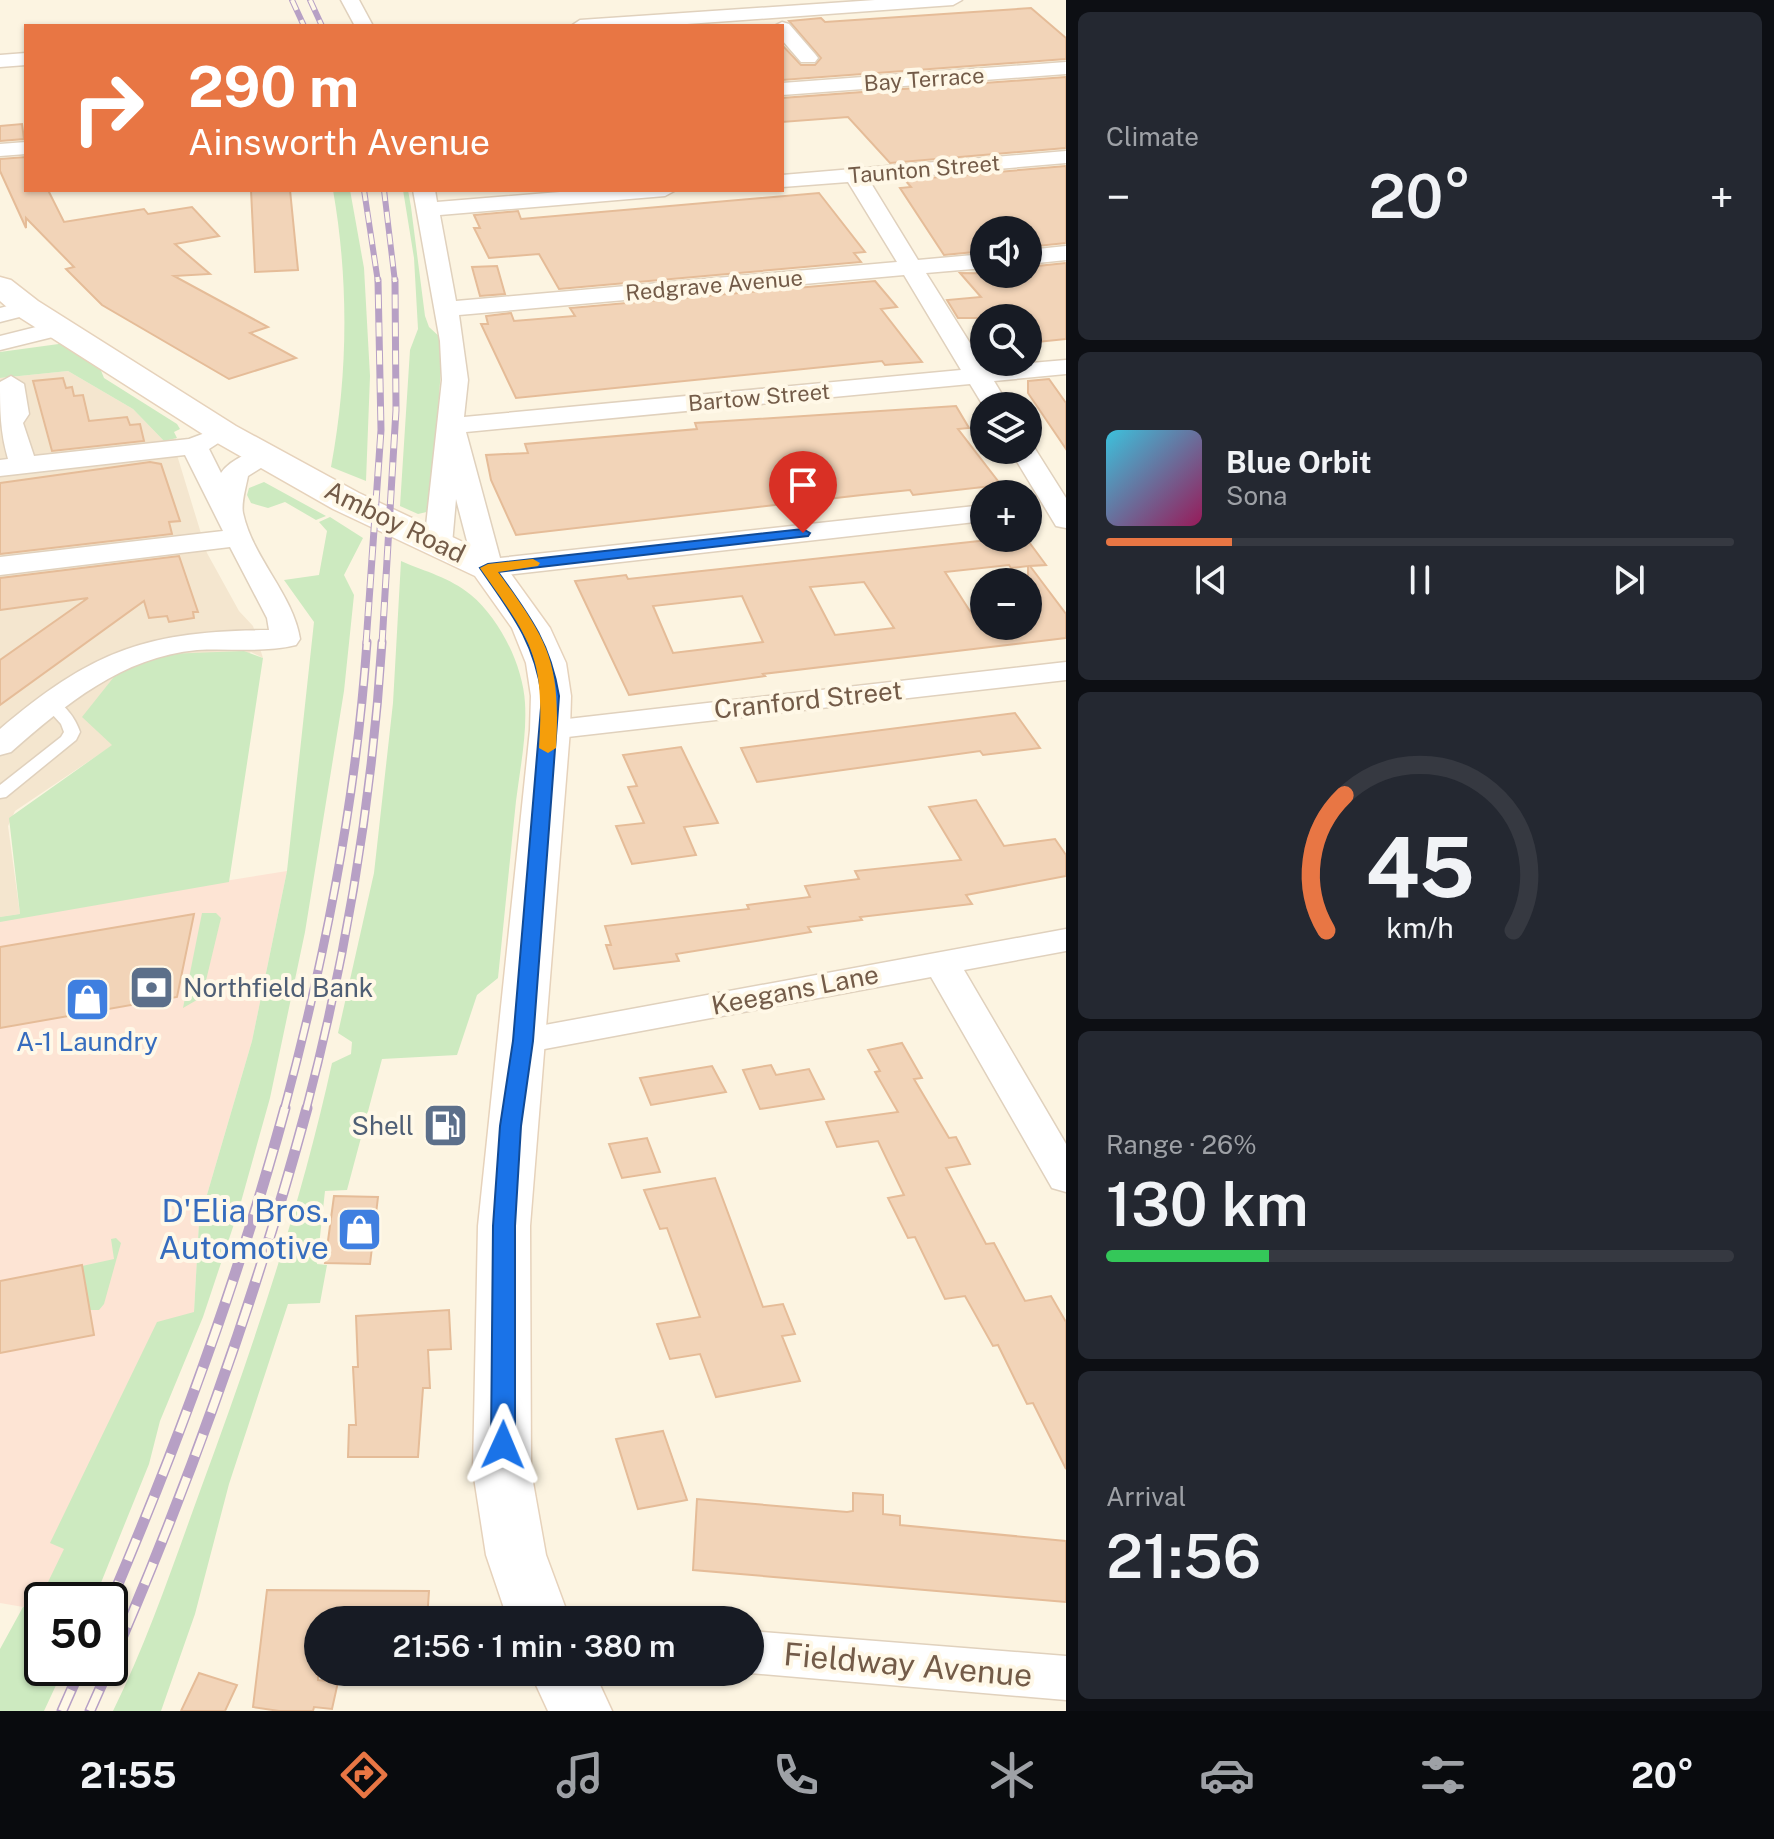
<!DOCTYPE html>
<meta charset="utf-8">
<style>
:root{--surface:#171b24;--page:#242831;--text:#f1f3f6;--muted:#9ea1a6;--line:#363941;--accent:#e87644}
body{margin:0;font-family:"Public Sans",sans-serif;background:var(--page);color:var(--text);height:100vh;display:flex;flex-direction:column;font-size:30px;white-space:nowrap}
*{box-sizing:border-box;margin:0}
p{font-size:26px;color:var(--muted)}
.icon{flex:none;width:44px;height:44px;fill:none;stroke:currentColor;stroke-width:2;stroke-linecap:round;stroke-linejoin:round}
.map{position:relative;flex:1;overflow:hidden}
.side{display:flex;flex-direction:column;gap:12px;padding:12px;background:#0d0f14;width:708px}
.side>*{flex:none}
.hud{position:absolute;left:24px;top:24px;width:760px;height:168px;border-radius:0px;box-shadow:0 2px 6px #0004;background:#e87644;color:#fff;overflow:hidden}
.buttons{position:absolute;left:970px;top:216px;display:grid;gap:16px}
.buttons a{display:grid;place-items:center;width:72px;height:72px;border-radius:50%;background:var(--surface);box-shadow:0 2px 6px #0004;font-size:40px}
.speed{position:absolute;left:24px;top:1582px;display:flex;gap:16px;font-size:40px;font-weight:700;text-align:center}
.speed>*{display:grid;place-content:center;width:104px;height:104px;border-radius:50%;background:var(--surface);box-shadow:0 2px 6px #0004;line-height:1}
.speed .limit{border:4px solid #111;border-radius:12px;background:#fff;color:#111}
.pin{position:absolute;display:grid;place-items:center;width:68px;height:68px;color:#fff;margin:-82px -34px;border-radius:50% 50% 50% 0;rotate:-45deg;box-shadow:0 0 8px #0007}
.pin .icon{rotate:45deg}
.me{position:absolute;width:88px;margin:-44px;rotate:1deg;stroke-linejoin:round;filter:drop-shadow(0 0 6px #0008)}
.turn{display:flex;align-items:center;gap:28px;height:168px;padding:0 32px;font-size:36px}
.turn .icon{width:104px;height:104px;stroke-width:2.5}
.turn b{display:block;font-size:56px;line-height:68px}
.big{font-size:60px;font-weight:600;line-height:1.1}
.side .widget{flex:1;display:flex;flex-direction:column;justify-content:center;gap:12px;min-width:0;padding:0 28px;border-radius:12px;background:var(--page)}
.side .dial{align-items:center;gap:0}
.dial svg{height:208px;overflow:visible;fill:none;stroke:var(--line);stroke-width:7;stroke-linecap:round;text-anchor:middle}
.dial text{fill:var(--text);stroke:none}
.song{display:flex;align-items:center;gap:24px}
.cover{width:96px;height:96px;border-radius:12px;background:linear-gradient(135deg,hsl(190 70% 55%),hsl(330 70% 35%))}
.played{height:8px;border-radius:4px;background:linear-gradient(90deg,var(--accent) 20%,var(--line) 20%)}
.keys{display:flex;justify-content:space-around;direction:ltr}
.heat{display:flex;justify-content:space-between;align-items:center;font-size:44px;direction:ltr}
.charge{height:12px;border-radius:6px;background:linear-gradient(90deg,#34c759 26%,var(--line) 0)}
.trip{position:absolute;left:304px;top:1606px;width:460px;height:80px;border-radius:40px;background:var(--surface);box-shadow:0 2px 6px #0004;font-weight:600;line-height:80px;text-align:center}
.dock{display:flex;height:128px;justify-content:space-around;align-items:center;background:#090b0e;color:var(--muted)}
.dock .icon{width:56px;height:56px}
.dock .current{color:var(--accent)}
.dock b{font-size:36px;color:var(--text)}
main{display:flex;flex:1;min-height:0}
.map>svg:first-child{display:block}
.residential{fill:#f4e6cf}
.commercial{fill:#fde4d4}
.green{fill:#cdeac0}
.building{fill:#f2d4b8;stroke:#e5bc98;stroke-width:2;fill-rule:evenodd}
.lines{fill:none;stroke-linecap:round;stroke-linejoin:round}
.lane-casing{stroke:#e0d1bd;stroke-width:3}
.street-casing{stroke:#e0d1bd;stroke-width:3}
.secondary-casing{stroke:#e6d2bb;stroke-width:3}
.lane{fill:#fff;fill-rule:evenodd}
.street{fill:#fff;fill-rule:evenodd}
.secondary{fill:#fff;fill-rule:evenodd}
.rail-far3-casing{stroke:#b7a0c5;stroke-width:6}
.rail-far2-casing{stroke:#b7a0c5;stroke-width:7}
.rail-far1-casing{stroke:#b7a0c5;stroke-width:9}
.rail-casing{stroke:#b7a0c5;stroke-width:11}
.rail-far3{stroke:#fff8e7;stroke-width:4;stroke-dasharray:11;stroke-linecap:butt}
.rail-far2{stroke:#fff8e7;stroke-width:5;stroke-dasharray:14;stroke-linecap:butt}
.rail-far1{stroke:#fff8e7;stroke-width:6;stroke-dasharray:18;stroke-linecap:butt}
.rail{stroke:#fff8e7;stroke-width:8;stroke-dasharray:23;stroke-linecap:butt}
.route{fill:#1a73e8;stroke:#114b97;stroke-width:2}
.slow{fill:#f59e0b}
.labels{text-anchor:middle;stroke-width:8;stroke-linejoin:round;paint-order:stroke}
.far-street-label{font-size:22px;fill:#735b48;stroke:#fff8e7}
.street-label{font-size:26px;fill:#735b48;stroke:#fff8e7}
.service-label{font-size:26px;fill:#4e5e75;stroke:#fff8e7;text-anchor:start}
.shop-label{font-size:26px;fill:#366cbe;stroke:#fff8e7}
.near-shop-label{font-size:32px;fill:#366cbe;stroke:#fff8e7;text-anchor:end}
.near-street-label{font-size:32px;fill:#735b48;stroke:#fff8e7}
</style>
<main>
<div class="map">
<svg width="1066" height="1711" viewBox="0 0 1066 1711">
<rect width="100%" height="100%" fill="#fcf4e1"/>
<polygon class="residential" points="68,371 133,409 164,441 176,438 177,455 207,553 239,611 253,626 263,658 251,652 15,811 8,826 20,914 0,917 0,378"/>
<polygon class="commercial" points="287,871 252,1041 199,1222 194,1312 35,1609 0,1603 0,917"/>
<g class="green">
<path d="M333,190h17l14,78 6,108 -4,105 -35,-14c17,-91 18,-186 2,-277z"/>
<polygon points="403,190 408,190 411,207 425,316 429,327 443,340 431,511 418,514 400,506 410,350 418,329 414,258"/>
<polygon points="66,343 100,368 104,378 177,424 180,429 174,432 177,438 164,441 133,409 68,371 0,378 0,352"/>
<polygon points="264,482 326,516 316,520 285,502 268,508 251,503 247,495 249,488"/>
<polygon points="330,517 363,538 344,575 354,595 344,691 305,932 270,1098 239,1209 203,1317 160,1421 149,1464 94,1600 42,1600 42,1668 64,1668 44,1711 0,1711 0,1649 23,1607 35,1609 64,1549 50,1543 157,1322 194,1312 199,1222 252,1041 287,871 314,622 284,580 319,575 327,531 319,522"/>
<path d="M401,561c25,11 48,16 70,34 29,24 52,71 54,108 2,32 -5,66 -9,98 -6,59 -12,118 -18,177l-21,17 -20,60 -75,4 -35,131 -22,1 -8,73 10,1 -7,38 -32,1 -59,180 -34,130 -34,97h-48c35,-71 60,-146 87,-220 52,-141 100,-282 132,-428l19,-9 1,-12 -14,-9 36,-160 19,-170z"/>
<polygon points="244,651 263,658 229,882 0,922 0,917 20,914 9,818 112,745 82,717 121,668 165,654"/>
<polygon points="202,913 216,913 221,918 203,993 195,996 202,997 183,1008"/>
<polygon points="116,1238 121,1243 104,1304 99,1310 90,1310 82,1266 114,1259 111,1239"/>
</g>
<g class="building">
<polygon points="1031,8 1066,38 1066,59 782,80 782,45 801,65 815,65 821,58 789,21 821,18 825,22"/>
<polygon points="1066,77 1066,148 890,163 848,117 782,122 782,98"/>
<polygon points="22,124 24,139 0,141 0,126"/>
<polygon points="26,157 26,190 48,190 64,222 144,209 148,214 192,207 219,236 175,244 210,274 174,276 268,327 250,333 296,358 229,379 102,305 66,269 74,267 26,218 26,228 0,171 0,159"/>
<polygon points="1066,166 1066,243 1028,247 1028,230 984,230 984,251 944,255 900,188 911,187 905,180"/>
<polygon points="251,190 290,190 298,270 255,272"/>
<polygon points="819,193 865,252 854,253 861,262 559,289 539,254 489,258 474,228 480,228 474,215 518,211 521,219"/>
<polygon points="1066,263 1066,339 1028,343 1028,318 958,318 947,300 981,297 960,273 1028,274 1028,267"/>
<polygon points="497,266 505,294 480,296 472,267"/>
<polygon points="875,281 897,307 881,309 922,362 885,365 882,361 516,398 481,324 488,324 486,316 511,313 514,321 575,316 570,308"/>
<polygon points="63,378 66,388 72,387 74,396 83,395 89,421 127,417 130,425 140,424 144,441 52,451 33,381"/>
<polygon points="1049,379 1066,403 1066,449 1028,393 1028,381"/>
<polygon points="956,406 969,428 958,429 1001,485 913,495 910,490 862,495 516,535 491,480 486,455 528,453 525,444 697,429 695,423"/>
<polygon points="150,462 161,464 180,521 169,522 172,534 0,554 0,483"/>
<path d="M1007,538h19l20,27 -16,1 36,48v24l-303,36 2,2 -136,19 -54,-114 51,-6 2,4zM1009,565l2,3 17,-2v60h-44v-8l-9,1 -30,-47zM864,582l30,46 -59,7 -25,-48zM742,596l21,46 -90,11 -20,-47z"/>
<polygon points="179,556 198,612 193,612 194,618 169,622 167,616 149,618 144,601 0,705 0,660 88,598 0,610 0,578"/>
<polygon points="1015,713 1040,748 983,755 980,751 757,782 741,748"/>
<polygon points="681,747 718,823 684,827 696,855 632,864 616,826 644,823 628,787 637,786 623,755"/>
<polygon points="976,800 1004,846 1055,839 1066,855 1066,876 966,895 972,904 860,917 862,920 808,927 811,932 676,954 679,961 614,969 606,945 611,945 605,926 749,909 747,905 810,897 805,886 859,879 855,871 961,860 929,807"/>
<polygon points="194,914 177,997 0,1028 0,947"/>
<polygon points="902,1043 922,1078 914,1079 949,1138 956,1137 970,1164 946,1168 986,1244 994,1243 1025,1301 1051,1296 1066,1322 1066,1469 1033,1403 1027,1404 998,1345 993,1346 965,1296 945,1299 915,1237 908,1238 888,1198 904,1195 878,1141 837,1147 826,1122 898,1112 875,1072 880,1071 868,1050"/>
<polygon points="771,1065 776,1075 809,1069 824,1099 760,1109 743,1070"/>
<polygon points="712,1066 726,1092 651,1105 640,1078"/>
<polygon points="647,1138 660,1172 622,1178 609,1144"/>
<polygon points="715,1178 763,1307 783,1304 795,1334 782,1336 800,1381 716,1397 700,1354 670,1359 657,1324 700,1317 667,1228 660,1229 644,1190"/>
<polygon points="334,1196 378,1197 370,1264 325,1263"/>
<polygon points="82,1265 94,1335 0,1353 0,1281"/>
<polygon points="449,1310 451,1349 428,1350 430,1388 423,1388 418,1457 348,1457 349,1425 356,1425 353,1367 358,1367 356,1316"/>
<polygon points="663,1431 687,1500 638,1509 616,1439"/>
<polygon points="853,1493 883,1495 883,1514 900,1516 900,1525 1066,1541 1066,1602 693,1570 697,1499 847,1512 853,1511"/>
<polygon points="267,1590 429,1591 427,1620 318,1620 318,1680 338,1682 332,1709 314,1707 313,1711 279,1711 253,1707"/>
<polygon points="199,1673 237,1685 225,1711 181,1711"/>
</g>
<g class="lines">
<defs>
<path id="lane" d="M50,698c14,4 26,21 30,34l-4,8 -70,57 -6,1v-13l61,-48 3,-5 -3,-8 -19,-21z"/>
<g id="street">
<polygon points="341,0 359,0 373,26 355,26"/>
<polygon points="875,0 962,0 953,5 659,26 571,26 580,20"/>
<polygon points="782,22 789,24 815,54 818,58 815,62 801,62 782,40 782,26 774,26"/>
<polygon points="26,53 26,65 0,67 0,55"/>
<polygon points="1066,62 1066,74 782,95 782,83"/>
<polygon points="26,142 26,154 0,156 0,144"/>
<path d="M1066,151v12l-197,17 49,80 66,-6v14l-58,5 59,94 81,-7v14l-72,7 15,25 -25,1 -14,-23 -504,48 34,126 484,-53v16l-496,56 -10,-3 -4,-6 -18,-69 -4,45 -4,6h-20l-4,-6 18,-164 -2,-39 -27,-151h22l2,12 147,-12h92l-11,6 -225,19 16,86 441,-39 -49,-80 -66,5v-12zM904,275l57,95 -497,47 4,-37 -9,-65z"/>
<polygon points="1066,246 1066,260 1028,264 1028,250"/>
<polygon points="27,301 35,303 39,308 35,313 0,322 0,308"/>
<polygon points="60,321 69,323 72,328 69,333 0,350 0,336"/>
<path d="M11,376l13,8 5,30 -6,9 11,33 155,-17 24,-9 13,8 -17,11 12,24c10,-15 39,-27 55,-23l4,6 -32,20c-2,11 -7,27 -5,37 10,46 50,81 57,126l-4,6c-32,8 -67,3 -99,5 -75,7 -131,54 -186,102l-11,3v-26c93,-79 147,-98 269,-99l-2,-12 -37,-71 -230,28v-18l223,-26 -38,-76 -185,21v-16l8,-1c-8,-27 -8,-50 -8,-77z"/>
<polygon points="1028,443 1032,444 1066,498 1066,528 1056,526 1010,450 1028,450"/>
<polygon points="1066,662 1066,680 550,739 539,737 534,730 539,723 550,721"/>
<polygon points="1066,929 1066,951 964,970 1066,1144 1066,1192 1052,1188 931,977 523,1053 510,1050 504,1041 510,1032 523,1029"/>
<polygon points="750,1631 1066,1656 1066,1700 750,1673 747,1672 750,1672"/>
</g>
<g id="secondary">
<polygon points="0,277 11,280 38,301 236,426 359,493 501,560 550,628 566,663 571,696 570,730 530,1226 531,1471 546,1555 570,1620 508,1620 486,1555 473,1471 478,1226 530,730 531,696 526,663 512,628 475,576 333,509 212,440 16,315 0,301"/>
<polygon points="530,1672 594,1672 612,1711 548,1711"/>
</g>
</defs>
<use href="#lane" class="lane-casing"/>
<use href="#street" class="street-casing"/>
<use href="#secondary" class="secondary-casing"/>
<use href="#lane" class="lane"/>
<use href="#street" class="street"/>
<use href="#secondary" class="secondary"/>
<defs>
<g id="rail-far3">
<polyline points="292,0 304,26"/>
<polyline points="310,0 322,26"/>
<polyline points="364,190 378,282"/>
<polyline points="384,190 395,282"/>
</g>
<g id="rail-far2">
<polyline points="366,644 381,430 378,280"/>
<polyline points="382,644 396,410 395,280"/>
</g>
<g id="rail-far1">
<path d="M284,1110c41,-152 72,-310 83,-468"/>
<path d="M306,1110c40,-152 66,-311 76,-468"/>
</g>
<g id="rail">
<path d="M110,1603c69,-162 129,-325 175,-495"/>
<polyline points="62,1711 81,1668"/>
<path d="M90,1711c88,-196 161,-395 217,-603"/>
</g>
</defs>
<use href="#rail-far3" class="rail-far3-casing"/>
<use href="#rail-far2" class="rail-far2-casing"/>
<use href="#rail-far1" class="rail-far1-casing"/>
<use href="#rail" class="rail-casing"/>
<use href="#rail-far3" class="rail-far3"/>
<use href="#rail-far2" class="rail-far2"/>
<use href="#rail-far1" class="rail-far1"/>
<use href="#rail" class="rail"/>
</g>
<path class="route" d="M803,529l7,4 -2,3 -310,36c31,43 52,70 61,124l-26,345 -12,85 -6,100v219l-3,7 -9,3 -9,-3 -3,-7 2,-219 7,-100 13,-85 29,-345c-8,-56 -31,-83 -62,-128l8,-4z"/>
<path class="slow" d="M533,559l7,4 -2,3 -40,6c50,69 63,89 58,176l-8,5 -9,-5c6,-93 -7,-106 -59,-180l8,-4z"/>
<defs>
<symbol id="bank-square" viewBox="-11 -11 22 22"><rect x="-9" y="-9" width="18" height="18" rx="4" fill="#5c6f8a" stroke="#fff8e7"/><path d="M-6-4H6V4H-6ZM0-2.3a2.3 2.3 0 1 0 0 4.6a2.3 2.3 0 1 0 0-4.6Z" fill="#fff"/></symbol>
<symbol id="shop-square" viewBox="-11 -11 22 22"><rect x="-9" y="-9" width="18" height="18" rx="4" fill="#3f7fe0" stroke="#fff8e7"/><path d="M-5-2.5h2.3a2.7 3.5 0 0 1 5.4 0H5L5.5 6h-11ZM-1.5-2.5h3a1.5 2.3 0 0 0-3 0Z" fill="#fff"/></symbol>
<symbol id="fuel-square" viewBox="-11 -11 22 22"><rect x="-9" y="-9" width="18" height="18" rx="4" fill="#5c6f8a" stroke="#fff8e7"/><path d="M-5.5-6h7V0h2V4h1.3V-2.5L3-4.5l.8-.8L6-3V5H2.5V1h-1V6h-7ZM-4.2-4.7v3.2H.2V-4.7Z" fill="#fff"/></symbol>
</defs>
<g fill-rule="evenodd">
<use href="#bank-square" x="126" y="962" width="51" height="51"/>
<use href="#shop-square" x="62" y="974" width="51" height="51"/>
<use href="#fuel-square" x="420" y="1100" width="51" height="51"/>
<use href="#shop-square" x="334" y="1204" width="51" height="51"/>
</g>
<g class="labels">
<g class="far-street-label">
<text transform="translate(924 79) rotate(-4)" y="8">Bay Terrace</text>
<text transform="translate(924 169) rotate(-5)" y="8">Taunton Street</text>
<text transform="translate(714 285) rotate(-5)" y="8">Redgrave Avenue</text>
<text transform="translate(759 397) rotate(-5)" y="8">Bartow Street</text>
</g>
<g class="street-label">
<text transform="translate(395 522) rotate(26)" y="9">Amboy Road</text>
<text transform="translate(808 700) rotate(-6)" y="9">Cranford Street</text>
<text transform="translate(795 990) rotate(-11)" y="9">Keegans Lane</text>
</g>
<g class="service-label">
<text x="183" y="997">Northfield Bank</text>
<text x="414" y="1135" text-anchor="end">Shell</text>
</g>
<g class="shop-label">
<text x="87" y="1051">A-1 Laundry</text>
</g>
<g class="near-shop-label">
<text x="329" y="1222">D'Elia Bros.<tspan x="329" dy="37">Automotive</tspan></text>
</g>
<g class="near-street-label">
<text transform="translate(908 1665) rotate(5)" y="11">Fieldway Avenue</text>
</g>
</g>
</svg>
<div class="buttons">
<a><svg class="icon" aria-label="sound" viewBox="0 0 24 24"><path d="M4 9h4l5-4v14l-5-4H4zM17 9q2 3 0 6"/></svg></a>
<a><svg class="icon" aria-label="search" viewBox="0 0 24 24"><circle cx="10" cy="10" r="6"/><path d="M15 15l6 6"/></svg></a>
<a><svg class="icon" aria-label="layers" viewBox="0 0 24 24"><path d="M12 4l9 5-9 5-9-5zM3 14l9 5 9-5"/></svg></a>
<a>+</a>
<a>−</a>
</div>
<div class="speed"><div class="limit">50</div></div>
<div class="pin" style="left:803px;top:533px;background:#d93025"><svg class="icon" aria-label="arrive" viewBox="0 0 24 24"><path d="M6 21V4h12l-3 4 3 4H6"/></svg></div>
<svg class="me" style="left:503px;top:1445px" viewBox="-20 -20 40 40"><path d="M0-17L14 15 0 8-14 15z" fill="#1a73e8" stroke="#fff" stroke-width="4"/></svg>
<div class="trip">21:56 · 1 min · 380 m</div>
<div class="hud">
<div class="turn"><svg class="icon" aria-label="right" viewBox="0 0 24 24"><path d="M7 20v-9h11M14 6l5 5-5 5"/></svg><div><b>290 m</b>Ainsworth Avenue</div></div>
</div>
</div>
<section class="side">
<div class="widget"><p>Climate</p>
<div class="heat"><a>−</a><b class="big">20°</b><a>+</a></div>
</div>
<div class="widget">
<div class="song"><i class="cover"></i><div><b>Blue Orbit</b><p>Sona</p></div></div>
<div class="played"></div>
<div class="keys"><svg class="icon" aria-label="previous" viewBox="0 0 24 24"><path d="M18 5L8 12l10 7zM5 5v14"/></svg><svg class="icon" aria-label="pause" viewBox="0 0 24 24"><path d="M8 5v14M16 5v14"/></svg><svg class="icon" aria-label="next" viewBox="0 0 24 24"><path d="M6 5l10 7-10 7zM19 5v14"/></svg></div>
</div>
<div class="widget dial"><svg viewBox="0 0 100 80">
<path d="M14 69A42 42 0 1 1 86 69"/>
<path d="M14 69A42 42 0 0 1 21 17" stroke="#e87644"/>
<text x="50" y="56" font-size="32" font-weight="700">45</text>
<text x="50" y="72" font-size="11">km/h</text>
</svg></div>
<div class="widget"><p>Range · 26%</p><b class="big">130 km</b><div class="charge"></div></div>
<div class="widget"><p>Arrival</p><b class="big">21:56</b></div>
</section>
</main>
<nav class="dock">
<b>21:55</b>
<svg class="icon current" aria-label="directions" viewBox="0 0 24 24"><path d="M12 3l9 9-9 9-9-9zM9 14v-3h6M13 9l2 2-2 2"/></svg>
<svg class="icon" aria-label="music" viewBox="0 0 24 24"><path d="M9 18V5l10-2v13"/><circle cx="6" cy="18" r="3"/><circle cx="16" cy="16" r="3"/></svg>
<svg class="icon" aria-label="phone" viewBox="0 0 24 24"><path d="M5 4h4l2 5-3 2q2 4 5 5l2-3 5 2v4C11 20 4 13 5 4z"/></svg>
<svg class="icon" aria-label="climate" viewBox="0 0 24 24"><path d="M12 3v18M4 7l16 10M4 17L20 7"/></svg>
<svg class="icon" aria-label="car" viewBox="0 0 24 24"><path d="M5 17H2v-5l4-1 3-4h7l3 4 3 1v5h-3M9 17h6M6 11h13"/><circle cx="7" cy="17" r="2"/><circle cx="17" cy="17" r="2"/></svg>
<svg class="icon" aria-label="filters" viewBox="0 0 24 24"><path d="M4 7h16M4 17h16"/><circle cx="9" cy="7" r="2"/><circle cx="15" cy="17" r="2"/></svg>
<b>20°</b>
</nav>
